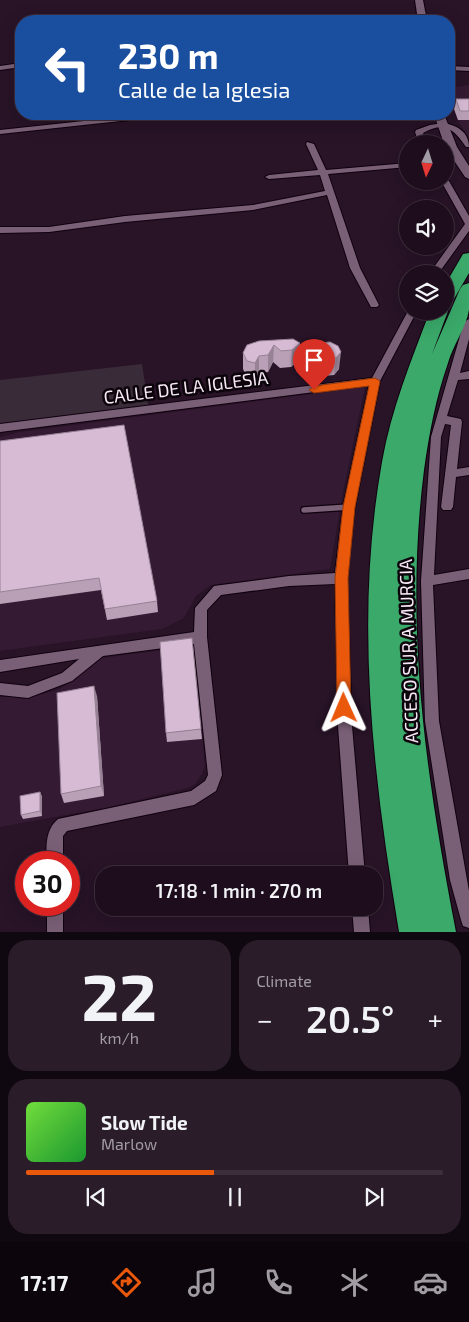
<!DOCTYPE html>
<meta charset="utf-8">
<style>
:root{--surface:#1e0e1d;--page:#2b1c2a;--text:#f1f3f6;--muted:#a19ca4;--line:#3c2e3b;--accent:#ea580c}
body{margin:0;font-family:"Exo 2",sans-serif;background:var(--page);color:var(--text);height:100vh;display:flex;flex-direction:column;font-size:19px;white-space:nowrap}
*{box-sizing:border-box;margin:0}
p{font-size:16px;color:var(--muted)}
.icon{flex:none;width:28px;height:28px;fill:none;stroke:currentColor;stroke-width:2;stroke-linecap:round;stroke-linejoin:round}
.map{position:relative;height:932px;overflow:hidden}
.drawer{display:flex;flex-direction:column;gap:8px;padding:8px;background:#100810;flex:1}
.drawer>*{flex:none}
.guide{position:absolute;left:15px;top:15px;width:440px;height:105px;border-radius:20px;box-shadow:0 5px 20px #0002,0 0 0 1px var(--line);background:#1a4fa0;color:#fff;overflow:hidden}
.needle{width:32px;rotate:184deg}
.tools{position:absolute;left:399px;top:135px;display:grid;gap:10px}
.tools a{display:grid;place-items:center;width:55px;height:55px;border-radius:50%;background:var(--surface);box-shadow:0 5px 20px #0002,0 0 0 1px var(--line);font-size:25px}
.speed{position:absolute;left:15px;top:851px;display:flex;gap:10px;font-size:25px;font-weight:700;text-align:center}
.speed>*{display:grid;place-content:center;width:65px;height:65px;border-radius:50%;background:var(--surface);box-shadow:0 5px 20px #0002,0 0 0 1px var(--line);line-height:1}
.speed .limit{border:8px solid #d22;background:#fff;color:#111}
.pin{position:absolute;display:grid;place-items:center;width:42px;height:42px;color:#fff;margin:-51px -21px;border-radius:50% 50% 50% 0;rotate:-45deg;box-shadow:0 0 5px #0007}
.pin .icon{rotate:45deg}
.me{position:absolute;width:55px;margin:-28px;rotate:359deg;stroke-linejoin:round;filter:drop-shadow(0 0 4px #0008)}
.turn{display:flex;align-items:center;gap:18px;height:105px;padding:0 20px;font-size:22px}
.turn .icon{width:65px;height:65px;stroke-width:2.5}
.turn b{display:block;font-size:35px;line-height:42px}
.big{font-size:38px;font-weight:600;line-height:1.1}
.drawer .widget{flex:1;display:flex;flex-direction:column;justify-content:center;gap:8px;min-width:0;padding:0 18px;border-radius:20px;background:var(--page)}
.drawer .dial{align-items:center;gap:0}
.dial b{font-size:65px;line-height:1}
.song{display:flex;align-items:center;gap:15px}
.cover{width:60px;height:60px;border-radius:8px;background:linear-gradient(135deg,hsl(100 70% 55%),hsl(130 70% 35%))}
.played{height:5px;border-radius:2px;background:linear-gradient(90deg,var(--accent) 45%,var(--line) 45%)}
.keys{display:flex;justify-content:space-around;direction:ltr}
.heat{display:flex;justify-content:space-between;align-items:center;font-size:28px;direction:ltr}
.drawer .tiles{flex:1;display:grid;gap:8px;grid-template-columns:1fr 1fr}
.widget:last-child{grid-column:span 2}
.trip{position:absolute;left:95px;top:866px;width:288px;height:50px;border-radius:20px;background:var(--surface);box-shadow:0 5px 20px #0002,0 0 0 1px var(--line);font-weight:600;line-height:50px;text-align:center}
.tab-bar{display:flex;height:80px;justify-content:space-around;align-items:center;background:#0c060c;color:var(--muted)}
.tab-bar .icon{width:35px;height:35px}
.tab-bar .on{color:var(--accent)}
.tab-bar b{font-size:22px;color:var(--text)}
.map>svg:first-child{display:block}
.built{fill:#341a33}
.green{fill:#3a2b39}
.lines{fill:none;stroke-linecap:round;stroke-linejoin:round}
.lane-casing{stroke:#10010f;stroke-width:8}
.street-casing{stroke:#10010f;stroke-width:2}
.secondary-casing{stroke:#10010f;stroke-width:2}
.highway-casing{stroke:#10010f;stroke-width:2}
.lane{stroke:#7a6077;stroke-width:5.5}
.street{fill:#7a6077;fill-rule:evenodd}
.secondary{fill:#7a6077;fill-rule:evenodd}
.highway{fill:#3aa96a;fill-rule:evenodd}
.wall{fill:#b9a0b6}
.shaded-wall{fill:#968294}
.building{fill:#d7bad4;stroke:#968294}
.route{fill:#ea580c;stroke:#983908}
.labels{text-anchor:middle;stroke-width:5;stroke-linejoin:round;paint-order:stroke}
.street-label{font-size:18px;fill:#f8e9f7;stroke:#0b040b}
</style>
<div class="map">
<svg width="469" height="932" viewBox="0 0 469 932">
<rect width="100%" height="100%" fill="#281327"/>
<g class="built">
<polygon points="469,85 469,139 458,121 454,109 449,109 449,88"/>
<polygon points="365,387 342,497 330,569 211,585 196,596 184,618 162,629 0,651 0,437 20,432"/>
<polygon points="193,646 205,765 202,774 195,784 188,788 110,807 0,827 0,697 31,697 60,689 76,678 102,658"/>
</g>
<polygon class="green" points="142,364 149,410 0,428 0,380"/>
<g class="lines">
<defs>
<polyline id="lane" points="304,510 349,507"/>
<g id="street">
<polygon points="21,63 21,67 0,70 0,66"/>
<polygon points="449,66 469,67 469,71 449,70"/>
<polygon points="149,114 171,114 167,116 0,134 0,130"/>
<path d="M443,123c14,2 26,9 26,24h-3c-12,-18 -22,-26 -43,-14l4,11h-8l-4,-12 1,-2 14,-5z"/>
<polygon points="307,142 314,144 326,170 408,163 408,167 328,174 360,268 379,305 377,307 371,307 350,268 327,195 253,210 125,222 49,232 0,233 0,227 49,227 125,216 253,205 325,191 320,175 269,179 265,177 269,175 318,170 306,144"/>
<polygon points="445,179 449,181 469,216 469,231 438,274 429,274 465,224 441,181 445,181"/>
<path d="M408,311h9l-37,70 -25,126 -8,71 5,148 13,149h-16l-11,-149 -3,-142 -46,2 -68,9 -14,15v27l15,138 -6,16 -22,14 -127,26 -4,5v26h-16c-1,-15 -2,-32 11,-43l133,-28 14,-10 3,-6 -14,-131 -91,12 -31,25 -39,15 -5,2 -28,-3v-12l28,3 34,-13 17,-14 -79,13v-12l194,-28 1,-24 19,-22 75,-10 46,-3 8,-66 26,-122 -369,47v-8l372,-46z"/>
<polygon points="469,319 469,339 460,373 469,371 469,379 458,380 447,416 461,419 462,422 457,469 469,467 469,475 456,477 453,507 451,510 443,510 441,507 451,425 445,424 441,437 434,575 469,569 469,579 433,585 439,721 469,891 469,928 463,926 461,920 450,880 425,721 421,581 431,437 464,322"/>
<rect x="47" y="905" width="16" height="27"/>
<polygon points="352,908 368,908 370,932 354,932"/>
</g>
<g id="secondary">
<polygon points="415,0 423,0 427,21 418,21"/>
<polygon points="434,114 444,114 457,147 469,166 469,179 465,177 445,147"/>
</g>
<g id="highway">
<polygon points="469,253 469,273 451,304 445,306 445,285 463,254"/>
<path d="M469,283c0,9 0,19 0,27 -3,18 -16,35 -21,53 -12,34 -19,71 -24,107 -20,158 2,306 32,462h-57c-26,-156 -45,-313 -17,-470 9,-52 29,-101 48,-151h15v-4l3,4 -16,43 28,-65 3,-4z"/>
</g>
</defs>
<use href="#lane" class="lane-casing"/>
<use href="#street" class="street-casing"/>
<use href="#secondary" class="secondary-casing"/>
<use href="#highway" class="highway-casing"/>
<use href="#lane" class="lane"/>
<use href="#street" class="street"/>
<use href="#secondary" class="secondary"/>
<use href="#highway" class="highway"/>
</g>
<g class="wall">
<polygon points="456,99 469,99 469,120 458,120 454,109"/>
<polygon points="300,343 299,360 291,367 280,368 273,362 268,372 259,373 255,380 247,377 243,369 243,353 247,345"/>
<polygon points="338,346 339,369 334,375 324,376 316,372 314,365 315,348"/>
<polygon points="0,441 157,601 158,612 107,620 101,590 0,604"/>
<polygon points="97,696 104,796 64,803 61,794"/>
<polygon points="201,729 202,739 167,742 166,733"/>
<polygon points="40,792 42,797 42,816 23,819 21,815"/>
</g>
<g class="shaded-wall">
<polygon points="300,343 299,360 291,367 292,350"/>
<polygon points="274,345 273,362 268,372 268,355"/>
<polygon points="341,352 339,369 334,375 336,358"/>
<polygon points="259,356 259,373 255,380 255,363"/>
<polygon points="94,686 97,696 104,796 101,786"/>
<polygon points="40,792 42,797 42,816 40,811"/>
</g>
<g class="building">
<polygon points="456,99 469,99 469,111 460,111"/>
<polygon points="293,339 300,343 292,350 281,351 274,345 268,355 259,356 255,363 247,361 243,353 247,345 259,341"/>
<polygon points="330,342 338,346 341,352 336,358 326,359 318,355 315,348 320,343"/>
<polygon points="124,425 157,601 105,609 99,578 0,592 0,441"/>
<polygon points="192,638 201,729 166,733 160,642"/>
<polygon points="94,686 101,786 61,794 57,693"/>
<polygon points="40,792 40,811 21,815 20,796"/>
</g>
<polygon class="route" points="375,378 380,381 355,507 348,578 351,708 349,712 344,714 339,712 337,708 335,578 343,507 369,386 314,393 309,390 314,386"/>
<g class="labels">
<g class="street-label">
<text transform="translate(186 388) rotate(-7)" y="6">CALLE DE LA IGLESIA</text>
<text transform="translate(409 651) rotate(-92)" y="6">ACCESO SUR A MURCIA</text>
</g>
</g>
</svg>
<div class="tools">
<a><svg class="needle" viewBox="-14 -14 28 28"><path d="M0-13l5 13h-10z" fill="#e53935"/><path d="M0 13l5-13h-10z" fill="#a19ca4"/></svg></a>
<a><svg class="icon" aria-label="sound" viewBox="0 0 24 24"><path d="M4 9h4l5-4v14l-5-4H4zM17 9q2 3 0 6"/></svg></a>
<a><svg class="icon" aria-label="layers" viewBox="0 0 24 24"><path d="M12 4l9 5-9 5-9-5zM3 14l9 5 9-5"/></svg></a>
</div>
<div class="speed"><div class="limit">30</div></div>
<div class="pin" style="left:314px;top:390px;background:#d93025"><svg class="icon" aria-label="arrive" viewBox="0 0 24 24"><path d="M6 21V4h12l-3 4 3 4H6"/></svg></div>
<svg class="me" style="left:344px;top:708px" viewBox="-20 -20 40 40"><path d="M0-17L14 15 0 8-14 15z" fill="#ea580c" stroke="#fff" stroke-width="4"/></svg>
<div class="trip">17:18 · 1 min · 270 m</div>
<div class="guide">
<div class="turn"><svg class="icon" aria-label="left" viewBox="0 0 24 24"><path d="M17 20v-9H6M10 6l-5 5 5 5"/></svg><div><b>230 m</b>Calle de la Iglesia</div></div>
</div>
</div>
<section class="drawer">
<div class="tiles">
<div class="widget dial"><b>22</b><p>km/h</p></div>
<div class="widget"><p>Climate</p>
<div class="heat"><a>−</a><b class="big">20.5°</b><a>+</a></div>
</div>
<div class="widget">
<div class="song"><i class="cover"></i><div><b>Slow Tide</b><p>Marlow</p></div></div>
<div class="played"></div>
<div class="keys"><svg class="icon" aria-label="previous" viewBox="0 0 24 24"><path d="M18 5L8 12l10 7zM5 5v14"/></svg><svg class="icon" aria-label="pause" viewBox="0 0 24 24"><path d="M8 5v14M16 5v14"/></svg><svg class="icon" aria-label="next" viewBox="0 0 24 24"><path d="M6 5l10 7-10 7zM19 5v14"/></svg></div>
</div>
</div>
</section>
<nav class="tab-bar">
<b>17:17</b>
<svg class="icon on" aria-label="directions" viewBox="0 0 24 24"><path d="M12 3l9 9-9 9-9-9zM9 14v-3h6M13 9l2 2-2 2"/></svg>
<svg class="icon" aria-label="music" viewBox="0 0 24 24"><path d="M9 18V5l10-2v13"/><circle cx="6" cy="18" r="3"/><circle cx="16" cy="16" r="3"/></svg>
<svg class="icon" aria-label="phone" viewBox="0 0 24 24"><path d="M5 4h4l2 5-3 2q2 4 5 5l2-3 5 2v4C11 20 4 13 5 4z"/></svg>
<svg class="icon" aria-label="climate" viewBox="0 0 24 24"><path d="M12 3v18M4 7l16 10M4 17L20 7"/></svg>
<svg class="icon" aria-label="car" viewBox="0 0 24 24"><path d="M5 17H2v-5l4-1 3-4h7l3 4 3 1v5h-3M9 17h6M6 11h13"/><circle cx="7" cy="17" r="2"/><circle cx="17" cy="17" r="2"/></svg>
</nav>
